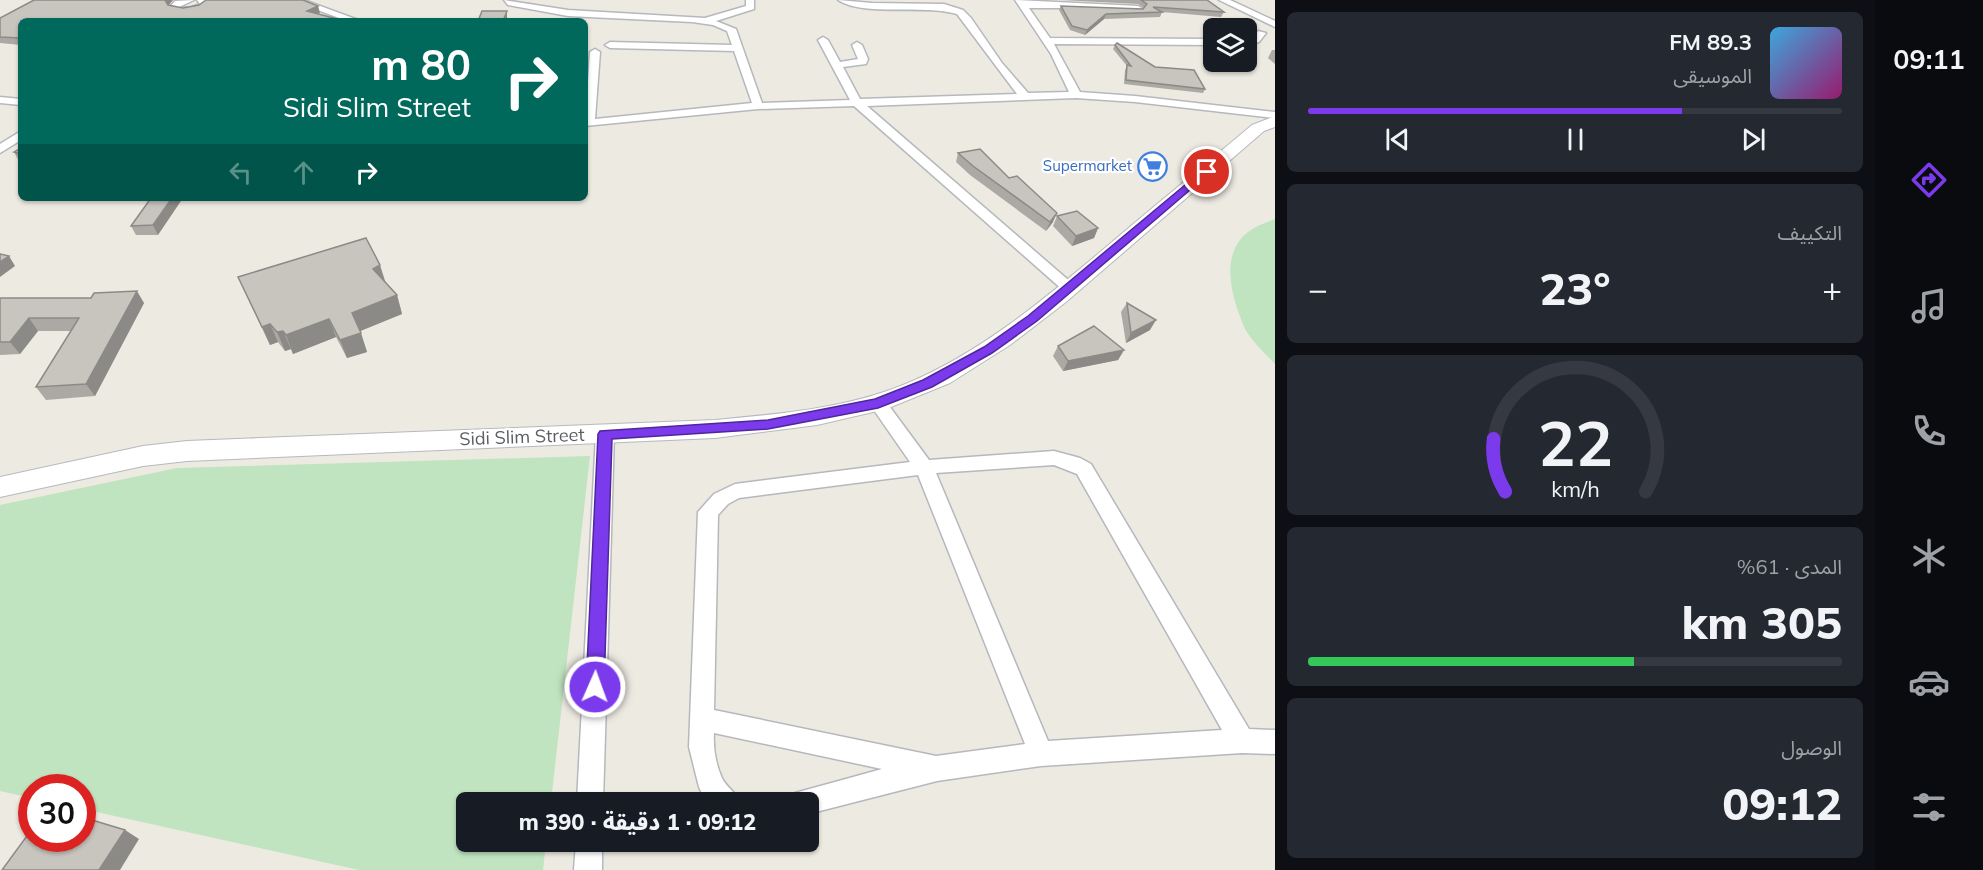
<!DOCTYPE html>
<html lang="ar">
<meta charset="utf-8">
<style>
:root{--surface:#171b24;--page:#242831;--text:#f1f3f6;--muted:#9ea1a6;--line:#363941;--accent:#7c3aed}
body{margin:0;font-family:Mulish,"Noto Sans Arabic",sans-serif;background:var(--page);color:var(--text);direction:rtl;height:100vh;display:flex;flex-direction:column;font-size:22px;white-space:nowrap}
*{box-sizing:border-box;margin:0}
p{font-size:20px;color:var(--muted)}
.icon{flex:none;width:33px;height:33px;fill:none;stroke:currentColor;stroke-width:2;stroke-linecap:round;stroke-linejoin:round}
.map{position:relative;flex:1;overflow:hidden;direction:ltr}
.drawer{display:flex;flex-direction:column;gap:12px;padding:12px;background:#0d0f14;width:600px}
.drawer>*{flex:none}
.guide{position:absolute;left:18px;top:18px;width:570px;height:183px;border-radius:9px;box-shadow:0 2px 4px #0004;direction:rtl;background:#00695c;color:#fff;overflow:hidden}
.controls{position:absolute;left:1203px;top:18px;display:grid;gap:12px}
.controls a{display:grid;place-items:center;width:54px;height:54px;border-radius:9px;background:var(--surface);box-shadow:0 2px 4px #0004;font-size:30px}
.speed{position:absolute;left:18px;top:774px;display:flex;gap:12px;font-size:30px;font-weight:700;text-align:center}
.speed>*{display:grid;place-content:center;width:78px;height:78px;border-radius:50%;background:var(--surface);box-shadow:0 2px 4px #0004;line-height:1}
.speed .limit{border:9px solid #d22;background:#fff;color:#111}
.pin{position:absolute;display:grid;place-items:center;width:51px;height:51px;color:#fff;margin:-26px;border:3px solid #fff;border-radius:50%;box-shadow:0 2px 6px #0007}
.me{position:absolute;width:66px;margin:-33px;rotate:2deg;stroke-linejoin:round;filter:drop-shadow(0 0 4px #0008)}
.turn{display:flex;align-items:center;gap:21px;height:126px;padding:0 18px;font-size:27px}
.turn .icon{width:78px;height:78px;stroke-width:2.5}
.turn b{display:block;font-size:42px;line-height:51px}
.lanes{display:flex;align-items:center;height:57px;padding:0 18px;background:#0003;justify-content:center;gap:30px;direction:ltr}
.lanes .off{opacity:.35}
.big{font-size:45px;font-weight:800;line-height:1.1}
.drawer .card{flex:1;display:flex;flex-direction:column;justify-content:center;gap:9px;min-width:0;padding:0 21px;border-radius:9px;background:var(--page)}
.drawer .dial{align-items:center;gap:0}
.dial svg{height:156px;overflow:visible;fill:none;stroke:var(--line);stroke-width:7;stroke-linecap:round;text-anchor:middle}
.dial text{fill:var(--text);stroke:none}
.song{display:flex;align-items:center;gap:18px}
.cover{width:72px;height:72px;border-radius:9px;background:linear-gradient(135deg,hsl(200 70% 55%),hsl(320 70% 35%))}
.played{height:6px;border-radius:3px;background:linear-gradient(90deg,var(--accent) 70%,var(--line) 70%)}
.keys{display:flex;justify-content:space-around;direction:ltr}
.heat{display:flex;justify-content:space-between;align-items:center;font-size:33px;direction:ltr}
.charge{height:9px;border-radius:4px;background:linear-gradient(90deg,#34c759 61%,var(--line) 0)}
.trip{position:absolute;left:456px;top:792px;width:363px;height:60px;border-radius:9px;background:var(--surface);box-shadow:0 2px 4px #0004;font-weight:800;line-height:60px;text-align:center;direction:rtl}
main{display:flex;flex:1;min-height:0}
.tabs{display:flex;flex-direction:column;width:108px;justify-content:space-around;align-items:center;background:#090b0e;color:var(--muted)}
.tabs .icon{width:42px;height:42px}
.tabs .active{color:var(--accent)}
.tabs b{font-size:27px;color:var(--text)}
.map>svg:first-child{display:block}
.green{fill:#c0e4bf}
.lines{fill:none;stroke-linecap:round;stroke-linejoin:round}
.street-casing{stroke:#b5b8bc;stroke-width:3}
.secondary-casing{stroke:#b6b9be;stroke-width:2}
.street{fill:#fff;fill-rule:evenodd}
.secondary{fill:#fff;fill-rule:evenodd}
.wall{fill:#aca9a4}
.shaded-wall{fill:#8c8a86}
.building{fill:#c8c5bf;stroke:#8c8a86;stroke-width:1.5}
.route{fill:#7c3aed;stroke:#51269a;stroke-width:1.5}
.labels{text-anchor:middle;stroke-width:4.5;stroke-linejoin:round;paint-order:stroke}
.far-shop-label{font-size:15px;fill:#366cbe;stroke:#fff;text-anchor:end}
.street-label{font-size:18px;fill:#5a5e62;stroke:#fff}
</style>
<main>
<nav class="tabs">
<b>09:11</b>
<svg class="icon active" aria-label="directions" viewBox="0 0 24 24"><path d="M12 3l9 9-9 9-9-9zM9 14v-3h6M13 9l2 2-2 2"/></svg>
<svg class="icon" aria-label="music" viewBox="0 0 24 24"><path d="M9 18V5l10-2v13"/><circle cx="6" cy="18" r="3"/><circle cx="16" cy="16" r="3"/></svg>
<svg class="icon" aria-label="phone" viewBox="0 0 24 24"><path d="M5 4h4l2 5-3 2q2 4 5 5l2-3 5 2v4C11 20 4 13 5 4z"/></svg>
<svg class="icon" aria-label="climate" viewBox="0 0 24 24"><path d="M12 3v18M4 7l16 10M4 17L20 7"/></svg>
<svg class="icon" aria-label="car" viewBox="0 0 24 24"><path d="M5 17H2v-5l4-1 3-4h7l3 4 3 1v5h-3M9 17h6M6 11h13"/><circle cx="7" cy="17" r="2"/><circle cx="17" cy="17" r="2"/></svg>
<svg class="icon" aria-label="filters" viewBox="0 0 24 24"><path d="M4 7h16M4 17h16"/><circle cx="9" cy="7" r="2"/><circle cx="15" cy="17" r="2"/></svg>
</nav>
<section class="drawer">
<div class="card">
<div class="song"><i class="cover"></i><div><b>89.3 FM</b><p>الموسيقى</p></div></div>
<div class="played"></div>
<div class="keys"><svg class="icon" aria-label="previous" viewBox="0 0 24 24"><path d="M18 5L8 12l10 7zM5 5v14"/></svg><svg class="icon" aria-label="pause" viewBox="0 0 24 24"><path d="M8 5v14M16 5v14"/></svg><svg class="icon" aria-label="next" viewBox="0 0 24 24"><path d="M6 5l10 7-10 7zM19 5v14"/></svg></div>
</div>
<div class="card"><p>التكييف</p>
<div class="heat"><a>−</a><b class="big">23°</b><a>+</a></div>
</div>
<div class="card dial"><svg viewBox="0 0 100 80">
<path d="M14 69A42 42 0 1 1 86 69"/>
<path d="M14 69A42 42 0 0 1 8 42" stroke="#7c3aed"/>
<text x="50" y="56" font-size="32" font-weight="700">22</text>
<text x="50" y="72" font-size="11">km/h</text>
</svg></div>
<div class="card"><p>المدى · 61%</p><b class="big">305 km</b><div class="charge"></div></div>
<div class="card"><p>الوصول</p><b class="big">09:12</b></div>
</section>
<div class="map">
<svg width="1275" height="870" viewBox="0 0 1275 870">
<rect width="100%" height="100%" fill="#edeae2"/>
<g class="green">
<path d="M1275,219v145c-10,-10 -23,-23 -30,-35 -11,-25 -24,-65 -5,-89 9,-12 22,-16 35,-21z"/>
<polygon points="590,456 551,802 466,802 466,842 546,842 543,870 359,870 83,809 82,788 32,788 31,798 0,791 0,505 177,468"/>
</g>
<g class="lines">
<defs>
<g id="street">
<path d="M194,0l-15,7 11,1 10,-4 -3,-4h9l3,4c-10,10 -27,13 -40,4l6,-7z"/>
<polygon points="291,0 304,0 361,21 347,21"/>
<path d="M504,0l64,10 137,8 41,-12v-6h8v9l-38,12 20,8 26,74 88,-3 -32,-60 5,-3 5,3 12,22 18,-3 -6,-14 5,-3 5,3 6,14 -2,5 -23,3 17,32 157,-5 -60,-80c-33,-10 -94,3 -119,-14l34,3 72,1 19,6 8,8 31,45 26,30 41,-1 -18,-38 -36,-54 123,6 5,3 -2,2 -47,-3h-65l21,30 164,1v6l-160,-1 26,48 55,4 140,16v6l-140,-16 -59,-4 -209,8 207,179 2,3 -7,5 -5,-2 -210,-185 -96,3 -173,17 5,-74 5,-3 5,3 -5,67 157,-16 -18,-52 -124,-3 -5,-3 5,-3 122,3 -5,-14 -14,-6 -21,-3 -124,-6 -60,-11z"/>
<polygon points="1219,0 1230,0 1275,21 1275,27"/>
<polygon points="1258,31 1266,33 1259,42 1246,45 1246,39 1253,38"/>
<polygon points="0,97 21,99 21,105 0,103"/>
<polygon points="21,131 21,140 0,153 0,144"/>
<path d="M878,397l6,2 45,61 125,-9 26,7 11,6 158,265 26,1v24l-33,-1 -201,13 -104,15 -129,33v-12h-17l4,-9 87,-24 -168,-36c-1,15 2,32 8,45 4,9 14,14 18,24h-31l-6,-6 -4,-9 -10,-40 9,-235 16,-18 21,-10 175,-22 -41,-59 3,-4zM1054,465l23,9 145,256 -174,11 -112,-268zM918,475l107,269 -89,12 -222,-46 4,-195 10,-11 11,-6z"/>
<polygon points="605,427 611,429 614,434 603,802 577,802 596,434 599,429"/>
<polygon points="576,842 602,842 602,870 574,870"/>
</g>
<path id="secondary" d="M1275,116v11l-11,4 -198,171 -56,43 -60,38 -64,26 -69,16 -102,13 -528,23 -44,5 -143,31v-20l143,-31 44,-5 528,-21c62,-6 129,-11 188,-35 79,-32 145,-89 209,-143 47,-40 94,-78 140,-117z"/>
</defs>
<use href="#street" class="street-casing"/>
<use href="#secondary" class="secondary-casing"/>
<use href="#street" class="street"/>
<use href="#secondary" class="secondary"/>
</g>
<g class="wall">
<polygon points="173,0 168,5 183,8 320,13 21,21 21,45 0,43 0,18"/>
<polygon points="1061,0 1207,0 1224,12 1221,17 1162,12 1160,17 1104,19 1085,35 1070,30 1059,10 1061,6 1143,9 1144,8 1138,4"/>
<polygon points="1115,45 1155,67 1205,89 1203,93 1124,84 1125,70 1127,66 1113,49"/>
<polygon points="1272,50 1275,50 1275,64 1268,58"/>
<polygon points="21,148 21,162 19,161 14,152"/>
<polygon points="958,153 1053,222 1046,231 970,175 956,162"/>
<polygon points="151,198 158,235 136,235 131,226"/>
<polygon points="1057,216 1098,228 1094,238 1072,246 1053,226"/>
<polygon points="238,277 385,282 397,295 402,314 360,331 367,352 347,358 336,337 293,354 291,349 285,351 278,342 270,345"/>
<polygon points="0,298 144,303 95,396 46,400 36,387 71,331 38,331 20,354 0,355"/>
<polygon points="1127,303 1150,330 1126,343 1121,312"/>
<polygon points="1058,346 1124,350 1118,360 1063,371 1053,356"/>
</g>
<g class="shaded-wall">
<polygon points="165,0 173,0 167,7"/>
<polygon points="318,6 320,13 309,18 307,11"/>
<polygon points="507,11 507,21 503,21"/>
<polygon points="1106,14 1104,19 1085,35 1087,30"/>
<polygon points="172,198 183,198 158,235 153,225"/>
<polygon points="1057,213 1053,222 1046,231 1050,222"/>
<polygon points="1098,228 1094,238 1072,246 1076,236"/>
<polygon points="9,256 15,266 0,277 0,262"/>
<polygon points="380,265 386,284 373,269"/>
<polygon points="137,291 144,303 95,396 86,384"/>
<polygon points="397,295 402,314 358,332 352,313"/>
<polygon points="29,318 38,331 20,354 10,342"/>
<polygon points="329,319 336,337 293,354 286,335"/>
<polygon points="1156,320 1150,330 1126,343 1131,333"/>
<polygon points="270,324 278,342 270,345 262,327"/>
<polygon points="283,331 291,349 285,351 277,332"/>
<polygon points="361,333 367,352 347,358 340,340"/>
<polygon points="1124,350 1118,360 1063,371 1068,361"/>
<polygon points="125,830 139,839 120,870 99,870"/>
</g>
<g class="building">
<polygon points="34,0 165,0 168,5 183,8 199,5 206,0 303,0 318,6 307,11 345,21 21,21 21,38 0,37 0,18"/>
<polygon points="1141,0 1207,0 1224,12 1153,7 1162,12 1106,14 1087,30 1072,26 1061,6 1143,9 1147,4"/>
<polygon points="482,11 507,11 503,21 478,21"/>
<polygon points="1117,43 1155,67 1194,70 1205,89 1126,80 1127,65 1131,66 1115,45"/>
<polygon points="21,148 21,154 14,152"/>
<polygon points="980,149 1009,178 1017,176 1057,213 1050,222 973,166 958,153"/>
<polygon points="151,198 172,198 153,225 131,226"/>
<polygon points="1077,211 1098,228 1076,236 1057,216"/>
<polygon points="366,238 380,265 373,269 397,295 352,313 361,333 340,340 329,319 286,335 283,331 277,332 270,324 262,327 238,277"/>
<polygon points="0,254 9,256 0,262"/>
<polygon points="137,291 86,384 36,387 79,318 29,318 10,342 0,342 0,298 91,298 94,293"/>
<polygon points="1127,303 1156,320 1131,333"/>
<polygon points="1094,326 1124,350 1068,361 1058,346"/>
<polygon points="82,817 125,830 99,870 2,870 32,829 32,838 82,838"/>
</g>
<polygon class="route" points="1203,170 1211,172 1037,321 992,353 932,387 878,408 768,429 612,439 604,687 601,693 595,696 589,693 586,687 598,434 600,431 768,420 875,399 923,380 984,347 1028,316"/>
<defs>
<symbol id="supermarket-ring" viewBox="-11 -11 22 22"><circle r="9.5" fill="#fff" stroke="#3f7fe0" stroke-width="1.5"/><path d="M-6-5.5h2.5l.6 2H6L4.5 2H-2.5L-4.4-4H-6ZM-1.5 3.2a1.3 1.3 0 1 0 .1 0ZM3 3.2a1.3 1.3 0 1 0 .1 0Z" fill="#3f7fe0"/></symbol>
</defs>
<g fill-rule="evenodd">
<use href="#supermarket-ring" x="1136" y="150" width="33" height="33"/>
</g>
<g class="labels">
<g class="far-shop-label">
<text x="1132" y="171">Supermarket</text>
</g>
<g class="street-label">
<text transform="translate(522 437) rotate(-2)" y="6">Sidi Slim Street</text>
</g>
</g>
</svg>
<div class="controls">
<a><svg class="icon" aria-label="layers" viewBox="0 0 24 24"><path d="M12 4l9 5-9 5-9-5zM3 14l9 5 9-5"/></svg></a>
</div>
<div class="speed"><div class="limit">30</div></div>
<div class="pin" style="left:1207px;top:172px;background:#d93025"><svg class="icon" aria-label="arrive" viewBox="0 0 24 24"><path d="M6 21V4h12l-3 4 3 4H6"/></svg></div>
<svg class="me" style="left:595px;top:687px" viewBox="-20 -20 40 40"><circle r="17" fill="#7c3aed" stroke="#fff" stroke-width="3"/><path d="M0-11L8 9 0 5-8 9z" fill="#fff"/></svg>
<div class="trip">09:12 · 1 دقيقة · 390 m</div>
<div class="guide">
<div class="turn"><svg class="icon" aria-label="right" viewBox="0 0 24 24"><path d="M7 20v-9h11M14 6l5 5-5 5"/></svg><div><b>80 m</b>Sidi Slim Street</div></div>
<div class="lanes"><svg class="icon off" aria-label="left" viewBox="0 0 24 24"><path d="M17 20v-9H6M10 6l-5 5 5 5"/></svg><svg class="icon off" aria-label="ahead" viewBox="0 0 24 24"><path d="M12 20V5M6 11l6-6 6 6"/></svg><svg class="icon" aria-label="right" viewBox="0 0 24 24"><path d="M7 20v-9h11M14 6l5 5-5 5"/></svg></div>
</div>
</div>
</main>
